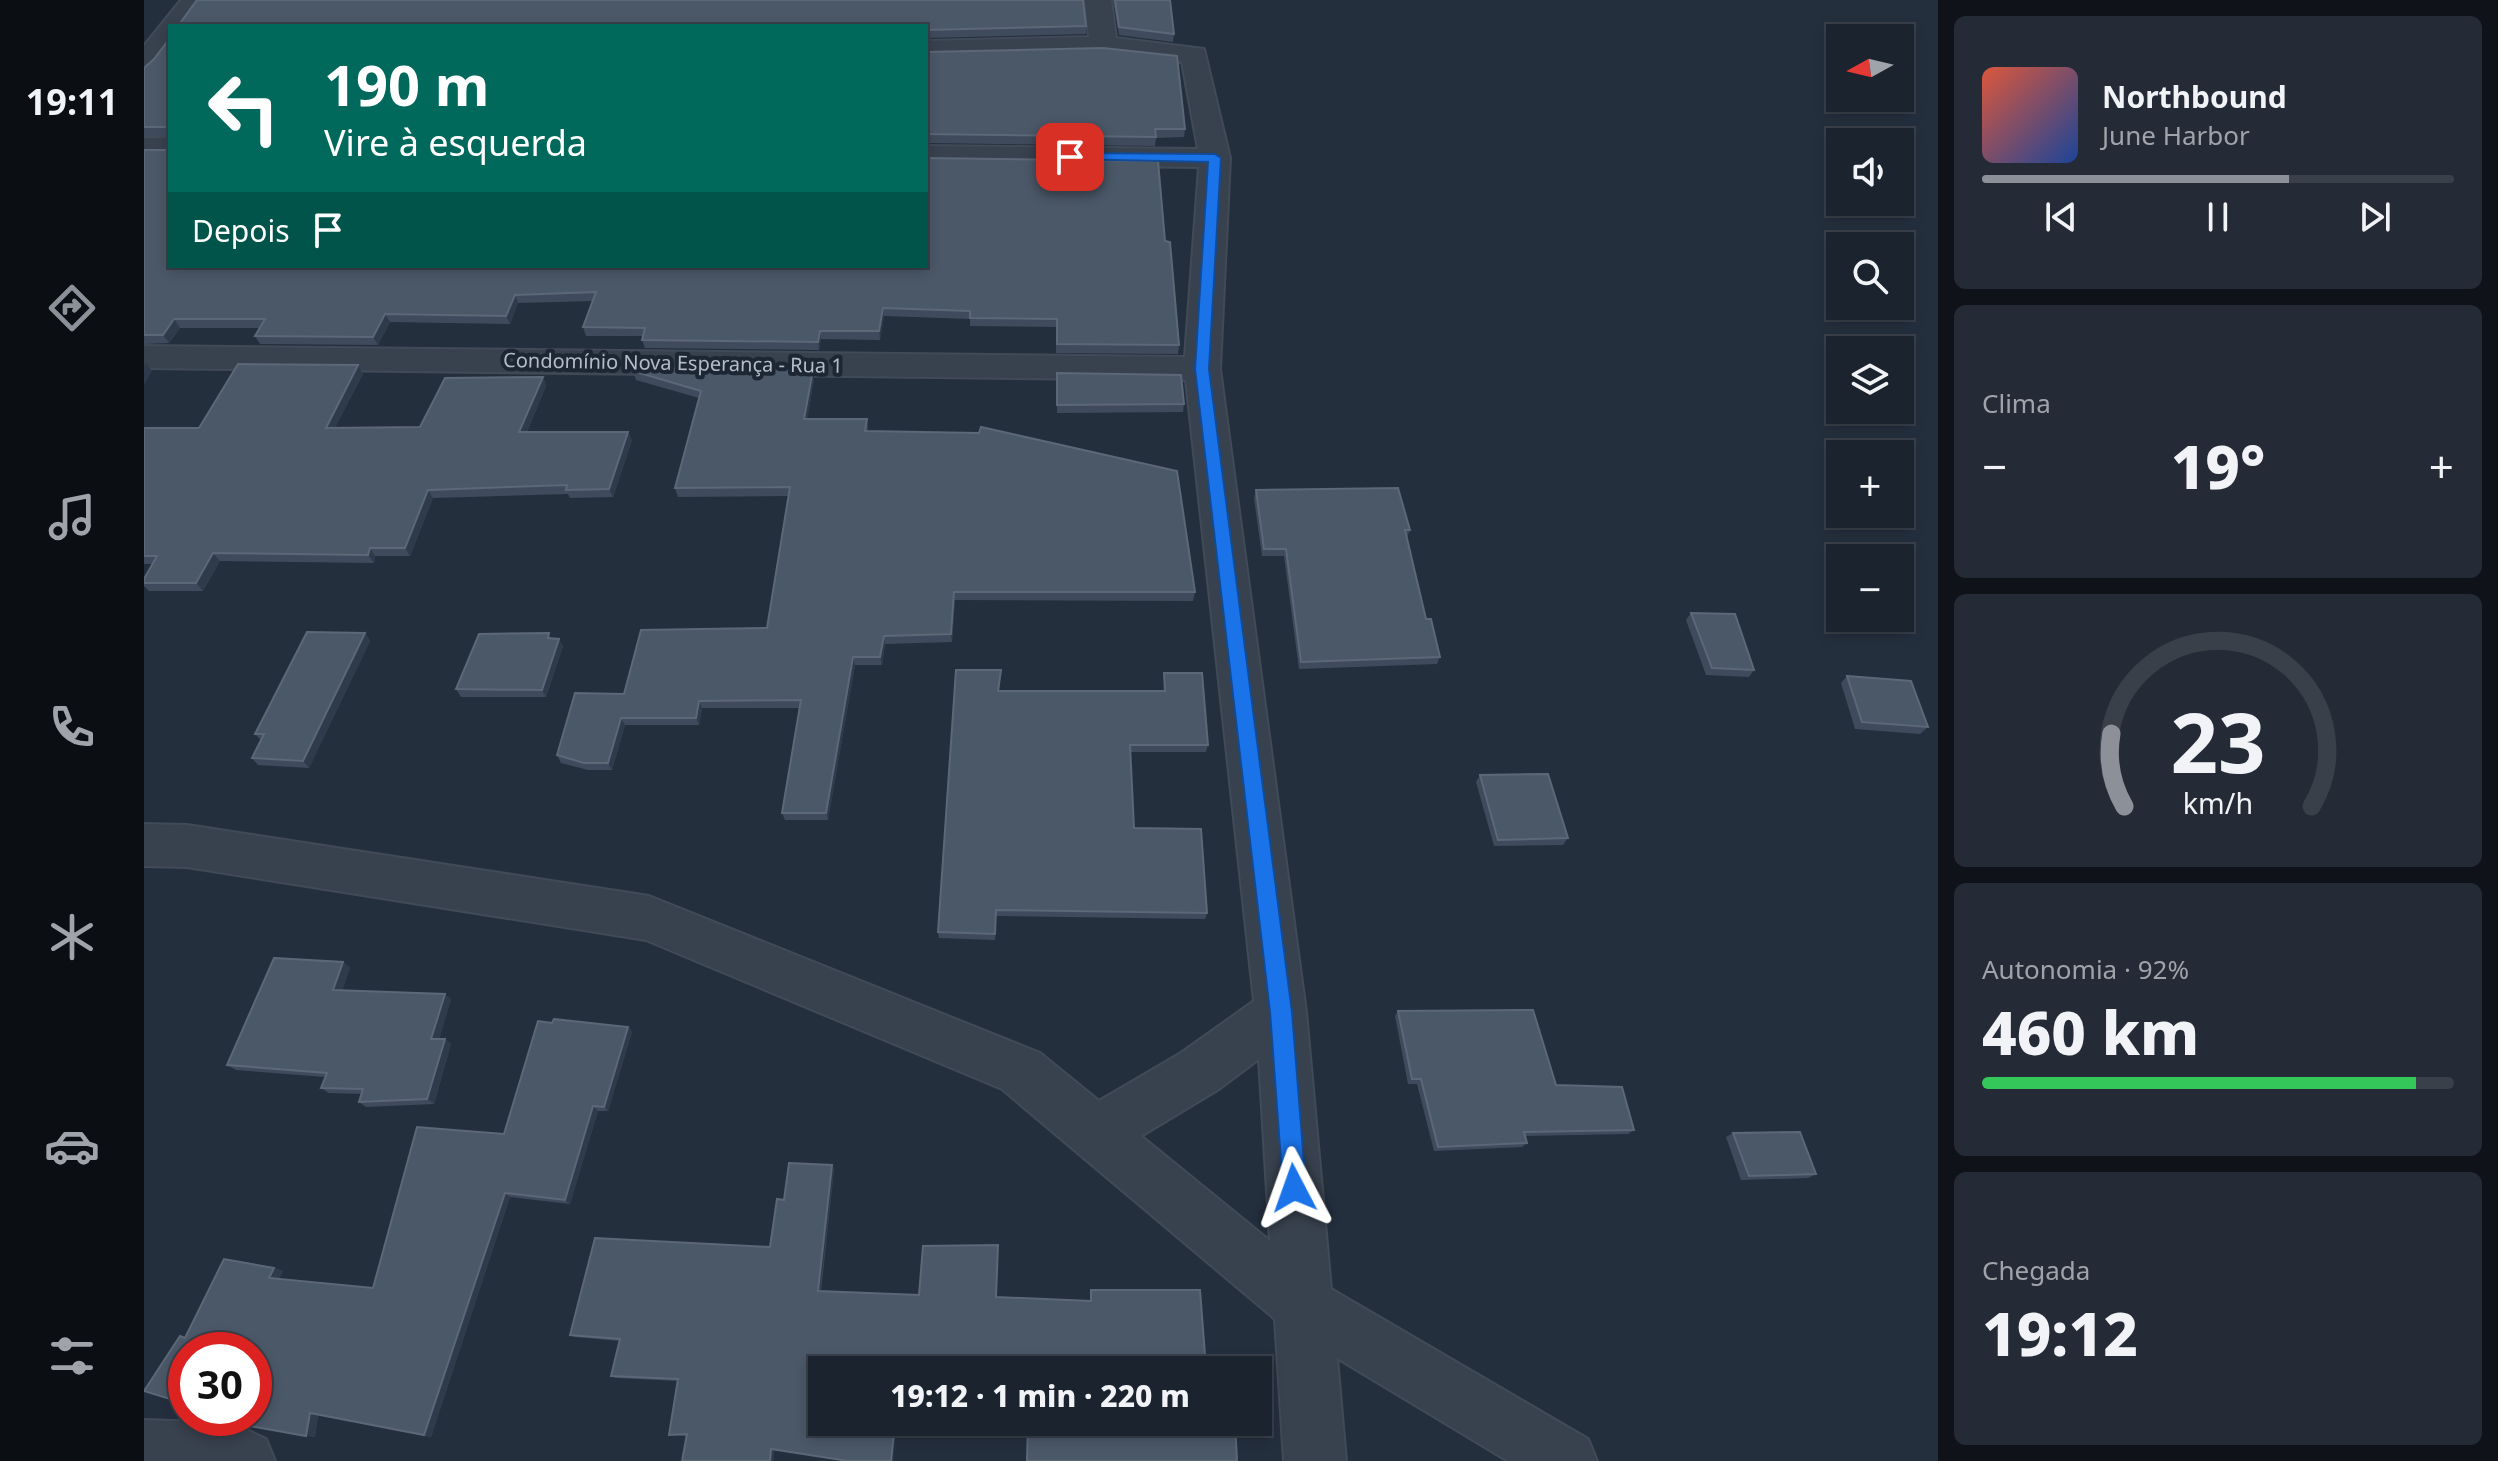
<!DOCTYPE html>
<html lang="pt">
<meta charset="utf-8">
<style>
:root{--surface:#1b232e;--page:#242b36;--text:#f1f3f6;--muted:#a0a4aa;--line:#39404a;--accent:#8c9099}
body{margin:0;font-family:"Noto Sans",sans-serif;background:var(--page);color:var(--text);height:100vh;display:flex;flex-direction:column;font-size:30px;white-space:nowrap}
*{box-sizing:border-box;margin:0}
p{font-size:26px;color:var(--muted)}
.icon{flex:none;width:44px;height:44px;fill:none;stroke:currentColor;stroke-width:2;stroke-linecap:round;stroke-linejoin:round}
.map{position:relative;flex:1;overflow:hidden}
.sheet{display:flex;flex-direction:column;gap:16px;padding:16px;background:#0f1319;width:560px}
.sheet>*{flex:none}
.top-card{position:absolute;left:24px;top:24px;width:760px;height:244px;border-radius:0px;box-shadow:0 4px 12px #0003,0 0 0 2px var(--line);background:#00695c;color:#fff;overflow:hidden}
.needle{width:52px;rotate:262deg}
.buttons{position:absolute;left:1682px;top:24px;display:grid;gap:16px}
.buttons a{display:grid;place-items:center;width:88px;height:88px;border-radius:0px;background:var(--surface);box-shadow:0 4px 12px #0003,0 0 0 2px var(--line);font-size:40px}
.speed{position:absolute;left:24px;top:1332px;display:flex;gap:16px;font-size:40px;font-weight:700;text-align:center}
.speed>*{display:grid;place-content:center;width:104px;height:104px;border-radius:50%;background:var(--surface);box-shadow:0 4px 12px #0003,0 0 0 2px var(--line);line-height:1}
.speed .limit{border:12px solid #d22;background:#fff;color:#111}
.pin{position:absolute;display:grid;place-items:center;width:68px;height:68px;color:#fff;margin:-34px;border-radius:16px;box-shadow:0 4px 12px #0006}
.me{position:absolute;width:88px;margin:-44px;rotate:356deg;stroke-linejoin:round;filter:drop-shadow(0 0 6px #0008)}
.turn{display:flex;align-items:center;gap:28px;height:168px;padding:0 24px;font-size:36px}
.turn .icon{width:104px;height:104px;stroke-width:2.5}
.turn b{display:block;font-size:56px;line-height:68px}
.then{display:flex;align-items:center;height:76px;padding:0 24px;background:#0003;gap:16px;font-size:30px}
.big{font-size:60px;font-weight:800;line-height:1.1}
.sheet .card{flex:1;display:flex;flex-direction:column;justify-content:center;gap:12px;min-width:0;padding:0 28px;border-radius:12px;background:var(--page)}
.sheet .dial{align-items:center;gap:0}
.dial svg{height:208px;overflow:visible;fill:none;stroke:var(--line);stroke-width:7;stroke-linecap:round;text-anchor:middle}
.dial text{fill:var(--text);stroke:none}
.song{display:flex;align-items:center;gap:24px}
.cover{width:96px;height:96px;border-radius:12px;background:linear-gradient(135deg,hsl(10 70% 55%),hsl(220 70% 35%))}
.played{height:8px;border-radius:4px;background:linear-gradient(90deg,var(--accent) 65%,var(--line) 65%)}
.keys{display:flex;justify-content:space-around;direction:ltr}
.heat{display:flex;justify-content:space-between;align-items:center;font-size:44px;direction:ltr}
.charge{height:12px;border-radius:6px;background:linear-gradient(90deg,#34c759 92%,var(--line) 0)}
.trip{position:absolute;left:664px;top:1356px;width:464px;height:80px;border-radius:0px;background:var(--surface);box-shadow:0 4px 12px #0003,0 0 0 2px var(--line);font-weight:800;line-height:80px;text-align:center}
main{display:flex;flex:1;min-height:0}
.menu{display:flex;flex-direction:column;width:144px;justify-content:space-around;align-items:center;background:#0b0e12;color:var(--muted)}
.menu .icon{width:56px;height:56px}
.menu .current{color:var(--accent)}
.menu b{font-size:36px;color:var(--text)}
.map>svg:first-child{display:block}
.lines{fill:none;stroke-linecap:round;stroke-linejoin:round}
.minor-casing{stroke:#414a57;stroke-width:4}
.minor{fill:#38414e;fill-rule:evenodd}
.wall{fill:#3f4b5c}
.shaded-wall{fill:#2f3b4b}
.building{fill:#4b5868;stroke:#5c6777;stroke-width:2}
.route{fill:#1a73e8;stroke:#114b97;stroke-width:2}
.labels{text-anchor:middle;stroke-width:8;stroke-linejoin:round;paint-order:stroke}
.far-street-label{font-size:20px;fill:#b4bcc9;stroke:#1d2633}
</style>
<main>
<nav class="menu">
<b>19:11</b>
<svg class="icon current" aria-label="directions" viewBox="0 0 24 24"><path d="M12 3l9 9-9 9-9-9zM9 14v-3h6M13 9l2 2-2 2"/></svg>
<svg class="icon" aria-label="music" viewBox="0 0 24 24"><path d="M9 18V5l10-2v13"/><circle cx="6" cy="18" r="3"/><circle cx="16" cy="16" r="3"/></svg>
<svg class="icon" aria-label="phone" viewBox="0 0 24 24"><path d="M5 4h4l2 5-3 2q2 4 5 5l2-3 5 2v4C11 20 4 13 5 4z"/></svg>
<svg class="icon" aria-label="climate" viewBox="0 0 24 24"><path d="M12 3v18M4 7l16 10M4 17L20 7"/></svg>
<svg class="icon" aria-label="car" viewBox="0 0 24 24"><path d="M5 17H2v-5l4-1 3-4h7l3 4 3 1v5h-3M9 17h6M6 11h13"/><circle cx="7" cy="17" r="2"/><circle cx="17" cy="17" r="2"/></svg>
<svg class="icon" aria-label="filters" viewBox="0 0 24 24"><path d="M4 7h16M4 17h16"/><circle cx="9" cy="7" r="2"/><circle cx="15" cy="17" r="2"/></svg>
</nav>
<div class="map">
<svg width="1794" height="1461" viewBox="0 0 1794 1461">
<rect width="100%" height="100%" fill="#242f3e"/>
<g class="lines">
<defs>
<g id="minor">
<path d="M37,0h26l-19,26h-18c0,20 -4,41 -26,46v-26z"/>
<path d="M941,0h26l5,38 88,11 26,109 -10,211 86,643 25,277 257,150 9,22h-89l-171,-103 9,103h-62l-9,-142 -273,-230 -356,-149 -459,-73 -43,-1v-42l43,1 462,71 391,157 59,48 82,-48 73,-52 -68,-621 -1042,-12v-22l1041,11 14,-190 -273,-3v-18l272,3 -16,-87 -79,-9 -177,4v-16l163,-4zM1115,1059l11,182 -129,-105 78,-47z"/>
<rect x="0" y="138" width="26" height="18"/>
<polygon points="0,1420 88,1423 122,1439 131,1461 0,1461"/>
</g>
</defs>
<use href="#minor" class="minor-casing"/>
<use href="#minor" class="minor"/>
</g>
<g class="wall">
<polygon points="969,0 1026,0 1030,34 1029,42 975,35"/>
<polygon points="782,26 942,26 942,34 782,38"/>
<polygon points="782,52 1041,129 1040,137 1012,138 1011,146 782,143"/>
<polygon points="0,68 1021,241 1035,345 1034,354 912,353 912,327 826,326 826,319 740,316 736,340 677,339 675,350 501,348 498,340 499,336 442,336 439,327 449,301 374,303 366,324 246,322 234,345 116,344 111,336 116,328 36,328 25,343 0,344 0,150 23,150 23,136 0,136"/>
<polygon points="214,365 219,374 191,427 276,427 399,377 402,386 383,432 488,440 469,497 426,498 424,494 289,498 266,556 231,556 230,563 76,561 59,591 5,591 0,586 0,579 9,564 0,564 0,428 55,428"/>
<polygon points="489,371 670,379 663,419 723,419 724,431 1051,592 1049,601 811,600 808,642 741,644 738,665 711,665 684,820 641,820 638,813 656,708 558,708 555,725 481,725 468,770 444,770 417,763 413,755 480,694 623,628 645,496 534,497 531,488 555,398 492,380"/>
<polygon points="913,373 1040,404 1039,412 913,413"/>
<polygon points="1112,490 1266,530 1263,537 1282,619 1296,657 1293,664 1155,669 1140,556 1118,556 1110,498"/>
<polygon points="1547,613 1610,670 1605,677 1562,675 1542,620"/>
<polygon points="221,633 226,641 165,768 114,765 108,758 117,740 111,734"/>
<polygon points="408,639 419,646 402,697 317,697 312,689"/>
<polygon points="857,670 855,691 1020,691 1020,673 1064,745 1062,752 986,752 990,828 1063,913 1061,919 852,916 851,940 795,938 794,932"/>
<polygon points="1703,676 1784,727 1776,734 1711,729 1697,683"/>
<polygon points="1336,775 1424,838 1419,845 1350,846 1332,782"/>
<polygon points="206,967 198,991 307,999 295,1039 301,1039 307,1044 290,1104 222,1107 215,1102 218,1094 185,1093 177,1088 181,1077 92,1070 83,1065"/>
<polygon points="1254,1011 1412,1085 1490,1130 1484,1134 1381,1136 1383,1143 1378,1147 1290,1151 1273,1084 1264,1084 1251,1016"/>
<polygon points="408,1023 484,1027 488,1032 464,1111 454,1111 426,1204 366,1197 287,1437 174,1415 171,1437 110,1418 41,1338 130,1268 139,1271 135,1279 229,1288 360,1134"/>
<polygon points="1589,1133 1672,1174 1664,1178 1597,1180 1582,1137"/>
<polygon points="688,1165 690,1169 677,1292 775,1295 854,1245 852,1297 947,1301 947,1290 1056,1290 678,1370 704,1461 630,1450 629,1461 538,1461 543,1436 525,1435 534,1381 472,1378 467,1376 476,1341 431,1337 426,1335 626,1247 640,1200"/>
</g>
<g class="shaded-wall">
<polygon points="371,295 374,303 366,324 362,316"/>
<polygon points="739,308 740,316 736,340 735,331"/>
<polygon points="241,314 246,322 234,345 229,337"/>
<polygon points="30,319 36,328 25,343 19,335"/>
<polygon points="676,331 677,339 675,350 674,342"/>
<polygon points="2,363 8,371 0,385 0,366"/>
<polygon points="214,365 219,374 187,436 182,428"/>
<polygon points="669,370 670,379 662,428 660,419"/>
<polygon points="399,377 402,386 379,441 375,432"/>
<polygon points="484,432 488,440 469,497 465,489"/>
<polygon points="284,490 289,498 266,556 261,548"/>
<polygon points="226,548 231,556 230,563 224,555"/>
<polygon points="69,553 76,561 59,591 52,583"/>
<polygon points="810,592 811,600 808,642 807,634"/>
<polygon points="221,633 226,641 165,768 159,761"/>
<polygon points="740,636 741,644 738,665 736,657"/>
<polygon points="415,639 419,646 402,697 398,690"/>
<polygon points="709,657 711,665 684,820 682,813"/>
<polygon points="555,701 558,708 555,725 552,718"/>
<polygon points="477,718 481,725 468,770 464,763"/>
<polygon points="199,962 206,967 196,996 189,990"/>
<polygon points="301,994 307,999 294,1044 287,1039"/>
<polygon points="484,1027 488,1032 464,1111 460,1107"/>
<polygon points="301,1039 307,1044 290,1104 283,1099"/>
<polygon points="449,1106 454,1111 426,1204 421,1200"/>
<polygon points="688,1165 690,1169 676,1294 674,1291"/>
<polygon points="361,1193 366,1197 287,1437 280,1435"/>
<polygon points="130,1268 139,1271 134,1281 125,1278"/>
<polygon points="166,1413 174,1415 171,1437 162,1436"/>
<polygon points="751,1422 753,1422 749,1461 747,1461"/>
<polygon points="627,1449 630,1450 629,1461 626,1461"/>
</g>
<g class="building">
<polygon points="53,0 939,0 942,26 782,30 782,26 34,26"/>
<polygon points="971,0 1026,0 1030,34 975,27"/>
<polygon points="26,38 26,266 782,266 782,158 1014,161 1021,241 1026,242 1035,345 913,344 913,319 826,318 826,311 739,308 735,331 676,331 674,342 498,340 501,328 439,327 452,292 371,295 362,316 241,314 229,337 111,336 121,319 30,319 19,335 0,335 0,150 23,150 23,127 0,127 0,68 10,59"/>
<polygon points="959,48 1033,56 1041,129 1011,129 1012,137 782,134 782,52"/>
<polygon points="94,364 214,365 182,428 276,427 301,378 399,377 375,432 484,432 465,489 422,490 423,485 284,490 261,548 226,548 224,555 69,553 52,583 0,583 0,579 13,556 0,556 0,428 55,428"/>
<polygon points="490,368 669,370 660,419 723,419 721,431 835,433 837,427 1033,471 1051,592 810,592 807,634 740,636 736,657 709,657 682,813 638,813 657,700 555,701 552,718 477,718 464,763 440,763 413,755 431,693 480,694 497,630 623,628 646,487 531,488 557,391 489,371"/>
<polygon points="913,373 1037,375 1040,404 913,405"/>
<polygon points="1254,488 1266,530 1261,530 1282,619 1287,619 1296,657 1157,662 1142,549 1120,549 1112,490"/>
<polygon points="1547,613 1591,614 1610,670 1568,668"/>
<polygon points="163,632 221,633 159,761 108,758 120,734 111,734"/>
<polygon points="405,633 404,638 415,639 398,690 312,689 335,634"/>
<polygon points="812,670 857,670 854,691 1021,691 1020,673 1058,673 1064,745 986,745 990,828 1057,829 1063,913 852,910 851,934 794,932"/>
<polygon points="1703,676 1767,681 1784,727 1718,722"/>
<polygon points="1404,774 1424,838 1354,840 1336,775"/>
<polygon points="130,958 199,962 189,990 301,994 287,1039 301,1039 283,1099 215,1102 219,1089 177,1088 183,1073 83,1065"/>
<polygon points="1389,1010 1412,1085 1478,1087 1490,1130 1380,1132 1383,1143 1294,1147 1277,1079 1268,1079 1254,1011"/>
<polygon points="410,1019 484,1027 460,1107 449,1106 421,1200 361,1193 280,1435 166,1413 162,1436 60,1418 110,1418 110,1350 42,1350 42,1404 0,1391 36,1336 41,1338 80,1259 130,1268 125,1278 229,1288 273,1127 360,1134 394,1021 408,1023"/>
<polygon points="1656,1132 1672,1174 1605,1176 1589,1133"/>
<polygon points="645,1163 688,1165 674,1291 775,1295 779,1246 854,1245 852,1297 947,1301 947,1290 1056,1290 1061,1355 1086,1356 1087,1370 678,1370 678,1422 751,1422 747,1461 704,1461 627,1449 626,1461 538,1461 543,1434 525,1435 534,1379 467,1376 476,1339 426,1335 451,1238 626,1247 633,1199 640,1200"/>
<polygon points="884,1422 1091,1422 1093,1461 883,1461"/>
</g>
<polygon class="route" points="926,153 1071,154 1077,158 1065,369 1148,1012 1162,1188 1158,1196 1150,1199 1142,1196 1139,1188 1126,1012 1051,369 1064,162 922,159 920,157"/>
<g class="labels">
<g class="far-street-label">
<text transform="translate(529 363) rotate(1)" y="7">Condomínio Nova Esperança - Rua 1</text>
</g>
</g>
</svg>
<div class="buttons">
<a><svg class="needle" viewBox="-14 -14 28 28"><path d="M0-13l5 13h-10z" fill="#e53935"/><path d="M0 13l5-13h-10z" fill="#a0a4aa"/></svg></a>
<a><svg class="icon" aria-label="sound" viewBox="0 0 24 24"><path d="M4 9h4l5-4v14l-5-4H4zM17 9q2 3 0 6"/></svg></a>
<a><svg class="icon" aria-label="search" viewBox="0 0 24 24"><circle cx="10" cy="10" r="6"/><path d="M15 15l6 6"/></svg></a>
<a><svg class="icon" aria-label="layers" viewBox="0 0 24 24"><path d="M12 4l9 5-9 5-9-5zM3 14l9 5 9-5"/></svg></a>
<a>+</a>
<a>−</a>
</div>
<div class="speed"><div class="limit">30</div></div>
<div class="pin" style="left:926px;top:157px;background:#d93025"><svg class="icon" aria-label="arrive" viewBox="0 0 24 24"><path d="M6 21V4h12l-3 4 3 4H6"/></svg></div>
<svg class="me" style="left:1150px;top:1188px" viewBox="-20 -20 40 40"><path d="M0-17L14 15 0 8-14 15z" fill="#1a73e8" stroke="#fff" stroke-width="4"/></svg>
<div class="trip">19:12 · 1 min · 220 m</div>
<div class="top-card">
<div class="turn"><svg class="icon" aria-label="left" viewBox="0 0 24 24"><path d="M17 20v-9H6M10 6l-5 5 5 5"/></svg><div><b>190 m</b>Vire à esquerda</div></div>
<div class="then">Depois<svg class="icon" aria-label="arrive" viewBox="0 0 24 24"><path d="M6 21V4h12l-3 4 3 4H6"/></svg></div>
</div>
</div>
<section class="sheet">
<div class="card">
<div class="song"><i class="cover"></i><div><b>Northbound</b><p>June Harbor</p></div></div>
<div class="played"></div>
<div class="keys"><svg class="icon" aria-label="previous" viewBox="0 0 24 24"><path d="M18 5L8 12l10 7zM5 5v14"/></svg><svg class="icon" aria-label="pause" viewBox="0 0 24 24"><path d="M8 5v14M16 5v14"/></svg><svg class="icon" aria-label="next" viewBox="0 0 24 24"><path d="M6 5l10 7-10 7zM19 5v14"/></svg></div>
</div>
<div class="card"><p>Clima</p>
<div class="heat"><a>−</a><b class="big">19°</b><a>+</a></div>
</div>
<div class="card dial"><svg viewBox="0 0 100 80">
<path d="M14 69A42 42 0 1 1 86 69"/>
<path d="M14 69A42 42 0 0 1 9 41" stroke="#8c9099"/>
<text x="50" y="56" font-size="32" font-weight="700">23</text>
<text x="50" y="72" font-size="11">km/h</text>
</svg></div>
<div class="card"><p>Autonomia · 92%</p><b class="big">460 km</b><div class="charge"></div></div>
<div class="card"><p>Chegada</p><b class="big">19:12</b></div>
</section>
</main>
